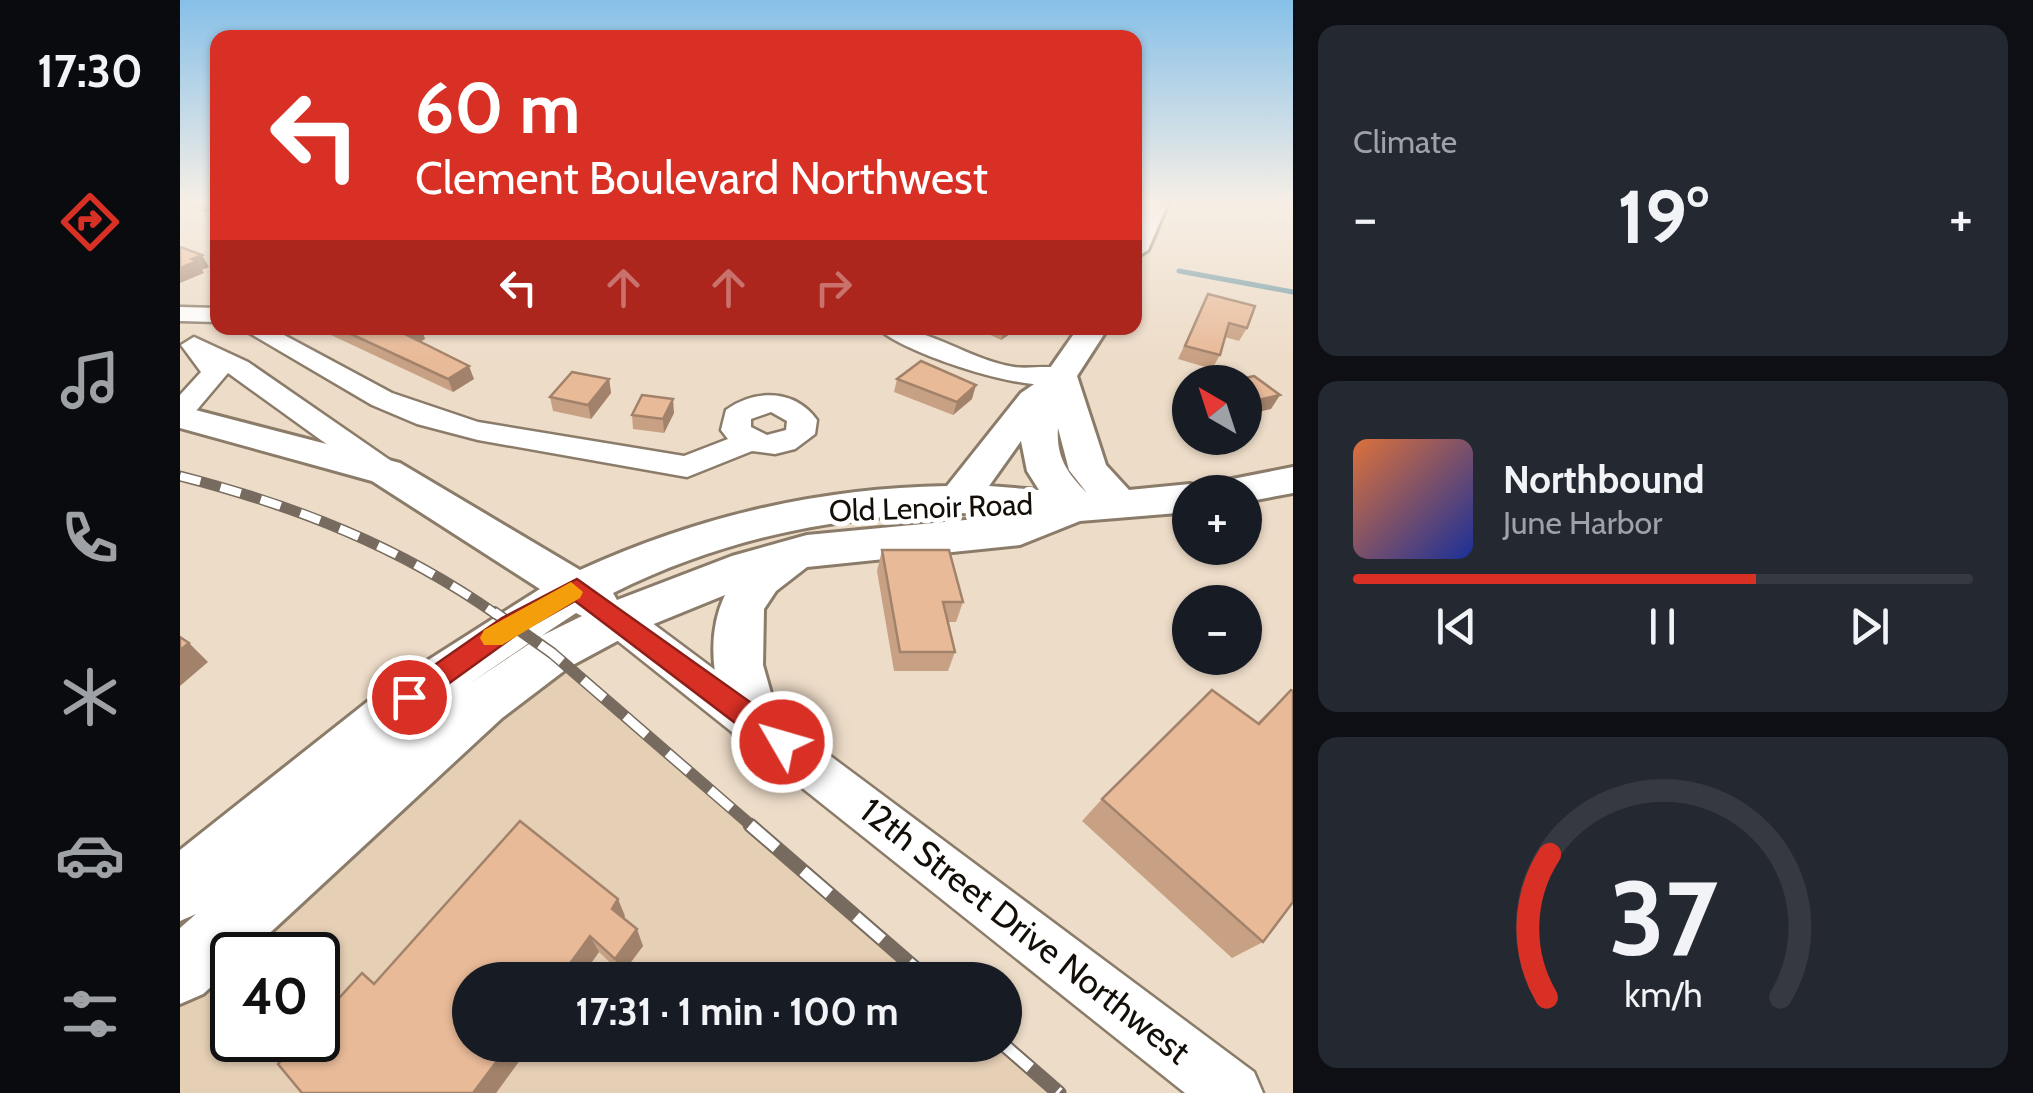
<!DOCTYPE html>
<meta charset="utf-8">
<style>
:root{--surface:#171b24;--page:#242831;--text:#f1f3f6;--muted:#9ea1a6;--line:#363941;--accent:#d93025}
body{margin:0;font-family:Cabin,sans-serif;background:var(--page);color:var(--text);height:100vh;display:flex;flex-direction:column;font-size:38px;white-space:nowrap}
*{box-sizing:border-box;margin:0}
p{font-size:32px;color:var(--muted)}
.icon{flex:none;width:55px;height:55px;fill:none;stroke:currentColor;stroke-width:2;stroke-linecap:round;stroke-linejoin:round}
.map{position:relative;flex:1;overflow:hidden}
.side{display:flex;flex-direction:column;gap:25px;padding:25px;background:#0d0f14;width:740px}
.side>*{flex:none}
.guide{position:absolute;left:30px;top:30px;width:932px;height:305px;border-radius:20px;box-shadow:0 2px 8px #0004;background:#d93025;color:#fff;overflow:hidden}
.needle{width:65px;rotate:321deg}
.fabs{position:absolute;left:992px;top:365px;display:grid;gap:20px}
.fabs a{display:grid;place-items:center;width:90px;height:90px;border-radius:50%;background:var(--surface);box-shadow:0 2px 8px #0004;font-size:50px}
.speed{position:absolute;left:30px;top:932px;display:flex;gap:20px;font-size:50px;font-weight:700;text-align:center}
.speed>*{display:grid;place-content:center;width:130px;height:130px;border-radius:50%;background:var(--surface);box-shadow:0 2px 8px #0004;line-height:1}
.speed .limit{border:5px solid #111;border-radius:15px;background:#fff;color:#111}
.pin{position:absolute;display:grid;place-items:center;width:85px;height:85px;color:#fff;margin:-42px;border:5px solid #fff;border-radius:50%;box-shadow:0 2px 10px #0007}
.me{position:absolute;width:110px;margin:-55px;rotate:308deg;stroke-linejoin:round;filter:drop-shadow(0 0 8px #0008)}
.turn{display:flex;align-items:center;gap:35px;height:210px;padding:0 40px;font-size:45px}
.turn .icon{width:130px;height:130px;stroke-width:2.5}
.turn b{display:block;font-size:70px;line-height:85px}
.lanes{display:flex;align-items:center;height:95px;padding:0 40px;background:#0003;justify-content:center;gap:50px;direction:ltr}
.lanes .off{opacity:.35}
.big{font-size:75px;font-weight:700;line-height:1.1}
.side .card{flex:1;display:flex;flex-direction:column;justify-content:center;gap:15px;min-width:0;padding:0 35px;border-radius:20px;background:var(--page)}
.side .dial{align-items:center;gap:0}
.dial svg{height:260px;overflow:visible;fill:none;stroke:var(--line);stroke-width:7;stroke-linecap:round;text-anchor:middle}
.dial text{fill:var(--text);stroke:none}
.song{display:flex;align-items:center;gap:30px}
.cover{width:120px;height:120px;border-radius:15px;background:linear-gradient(135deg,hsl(20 70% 55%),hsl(230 70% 35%))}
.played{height:10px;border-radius:5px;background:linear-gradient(90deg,var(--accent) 65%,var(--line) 65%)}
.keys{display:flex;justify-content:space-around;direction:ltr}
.heat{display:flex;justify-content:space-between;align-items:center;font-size:55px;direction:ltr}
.trip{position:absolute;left:272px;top:962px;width:570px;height:100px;border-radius:50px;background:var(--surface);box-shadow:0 2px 8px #0004;font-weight:700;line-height:100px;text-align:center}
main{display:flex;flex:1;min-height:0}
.menu{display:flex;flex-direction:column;width:180px;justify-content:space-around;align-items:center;background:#090b0e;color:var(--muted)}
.menu .icon{width:70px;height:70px}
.menu .current{color:var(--accent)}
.menu b{font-size:45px;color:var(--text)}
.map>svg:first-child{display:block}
.built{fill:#e5cfb5;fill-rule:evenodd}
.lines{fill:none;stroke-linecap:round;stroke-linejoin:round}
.stream{stroke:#6e98a4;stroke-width:5}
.minor-casing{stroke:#8b7c6a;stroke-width:5}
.major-casing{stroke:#8b7c6a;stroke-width:6}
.minor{fill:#fff;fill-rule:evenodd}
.major{fill:#fff;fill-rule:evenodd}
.rail-far2-casing{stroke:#766b5e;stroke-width:11}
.rail-far1-casing{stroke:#766b5e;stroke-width:12}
.rail-casing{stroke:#766b5e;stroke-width:15}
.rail-far2{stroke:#fff;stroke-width:8;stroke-dasharray:21;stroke-linecap:butt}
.rail-far1{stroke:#fff;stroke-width:9;stroke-dasharray:28;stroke-linecap:butt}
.rail{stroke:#fff;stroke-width:11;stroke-dasharray:35;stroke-linecap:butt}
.wall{fill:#c8a083}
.shaded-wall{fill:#a2826a}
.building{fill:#e8ba98;stroke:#a2826a;stroke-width:2.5}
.route{fill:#d93025;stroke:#8d1f18;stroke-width:2.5}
.slow{fill:#f59e0b}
.labels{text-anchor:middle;stroke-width:10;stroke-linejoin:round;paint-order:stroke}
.street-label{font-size:30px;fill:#140e08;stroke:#fff}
.near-street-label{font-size:35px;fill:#140e08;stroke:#fff}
</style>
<main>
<nav class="menu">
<b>17:30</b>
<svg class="icon current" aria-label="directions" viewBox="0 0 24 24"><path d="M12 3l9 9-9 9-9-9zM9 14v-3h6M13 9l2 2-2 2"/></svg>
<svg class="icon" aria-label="music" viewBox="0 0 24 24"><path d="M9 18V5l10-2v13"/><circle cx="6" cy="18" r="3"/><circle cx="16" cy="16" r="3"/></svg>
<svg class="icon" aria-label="phone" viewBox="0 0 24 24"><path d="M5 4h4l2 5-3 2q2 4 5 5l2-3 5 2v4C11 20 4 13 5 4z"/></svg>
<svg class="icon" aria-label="climate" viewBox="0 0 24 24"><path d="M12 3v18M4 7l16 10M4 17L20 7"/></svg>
<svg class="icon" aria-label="car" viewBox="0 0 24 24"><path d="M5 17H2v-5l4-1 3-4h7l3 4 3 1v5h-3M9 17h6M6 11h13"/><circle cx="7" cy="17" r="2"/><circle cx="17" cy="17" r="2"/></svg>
<svg class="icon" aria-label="filters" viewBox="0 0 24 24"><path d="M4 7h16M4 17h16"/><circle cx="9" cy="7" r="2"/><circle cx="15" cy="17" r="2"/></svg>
</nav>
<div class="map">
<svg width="1113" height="1093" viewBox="0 0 1113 1093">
<rect width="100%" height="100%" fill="#eddcc8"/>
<path class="built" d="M372,653l377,327h-459v65h534l55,48h-879v-122zM52,955h86v85h-86z"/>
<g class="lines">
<polyline class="stream" points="999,271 1113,292"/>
<defs>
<g id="minor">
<polygon points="0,307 38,308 38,322 0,321"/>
<path d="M61,328h30l121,65 86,29 206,34 44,-17 -7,-9 5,-20c29,-21 69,-21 91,10l-2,14 -20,15 -20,5 -23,-3 -65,26 -209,-37 -61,-16 -45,-19zM591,412l16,9 -1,9 -19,5 -16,-8v-8z"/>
<path d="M698,328c51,-3 87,31 136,39 19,3 48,-6 61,10 -23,28 -178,-26 -197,-49z"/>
<polygon points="14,337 68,362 217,465 222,472 217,479 195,479 48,373 10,418 0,421 0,395 21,372 1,345"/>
<polygon points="438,604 452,608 1074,1072 1083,1093 1005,1093 424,630 419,619 424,608"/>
</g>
<g id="major">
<polygon points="964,203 988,203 968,250 955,258 955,223"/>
<path d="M898,328h30l-31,48 29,89 23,25 61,-6 14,4 3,4h-17v20l-110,9 -60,24 -213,22 -31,24 -12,18 -1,56 15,53 -8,17 -18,6 -18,-6c-20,-43 -30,-96 -9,-140l-91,37 -65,35 -67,51 -256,237h-14v13l-29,26 -23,10v-76l16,-14 -16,7v-71l206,-163 154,-98 -168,-108 -192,-53v-22l220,57 180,107c116,-53 239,-82 367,-84l74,-93 22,-15zM878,428l11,42 18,23c-20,-20 -31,-36 -29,-65zM841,441l6,30 12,19 -50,-4zM779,513l59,2 -211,20 -75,21 -115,44 -4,-7c110,-55 224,-78 346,-80zM396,613l6,3 -47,23 -66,45z"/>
<polygon points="1113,467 1113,493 1065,502 1065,492 1026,492 1032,483"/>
</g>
</defs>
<use href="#minor" class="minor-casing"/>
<use href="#major" class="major-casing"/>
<use href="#minor" class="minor"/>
<use href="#major" class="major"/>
<defs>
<path id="rail-far2" d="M0,476c116,30 219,70 317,139"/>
<polyline id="rail-far1" points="314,612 372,653 573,827"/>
<g id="rail">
<polyline points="570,825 749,980"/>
<polyline points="824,1045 879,1093"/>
</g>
</defs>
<use href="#rail-far2" class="rail-far2-casing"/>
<use href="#rail-far1" class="rail-far1-casing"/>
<use href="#rail" class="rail-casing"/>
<use href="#rail-far2" class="rail-far2"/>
<use href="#rail-far1" class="rail-far1"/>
<use href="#rail" class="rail"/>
</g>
<g class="wall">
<polygon points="0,203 38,203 38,209 25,213 0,205"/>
<polygon points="1028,294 1067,328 1059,341 1045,337 1040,355 1032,369 998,359"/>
<polygon points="136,328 241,328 245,339 240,342 294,379 273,392"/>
<polygon points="798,328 839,328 821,340 798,329"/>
<polygon points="429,379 431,393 411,419 373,411 370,397"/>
<polygon points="717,379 792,399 773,415 714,392"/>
<polygon points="494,413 484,433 453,429 452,415"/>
<polygon points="702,550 783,602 776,622 768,622 775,652 768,671 714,671 697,571"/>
<polygon points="1111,690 1083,942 1052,958 902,821 922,799 1077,723"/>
<polygon points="445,916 444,919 463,946 442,974 419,952 399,980 290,980 290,1045 351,1045 316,1093 196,981"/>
</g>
<g class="shaded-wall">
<polygon points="20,203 38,203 38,209 25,213"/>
<polygon points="22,255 29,267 22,270 24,273 0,283 0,268 12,259"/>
<polygon points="238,328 241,328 245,339 230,347 225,334"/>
<polygon points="825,328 839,328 821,340"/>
<polygon points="289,366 294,379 273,392 268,379"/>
<polygon points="429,379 431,393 411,419 408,405"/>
<polygon points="796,385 792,399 773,415 777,402"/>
<polygon points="1100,395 1091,409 1065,415 1065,403"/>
<polygon points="493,399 494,413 484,433 483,419"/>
<polygon points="9,643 28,662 0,686 0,650"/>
<polygon points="438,899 445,916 439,926 432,909"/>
<polygon points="457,929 463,946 442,974 435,959"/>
<polygon points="410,936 419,952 399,980 378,980"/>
<polygon points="329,1045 351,1045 316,1093 293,1093"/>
</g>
<g class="building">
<polygon points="0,247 22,255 12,259 17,261 0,268"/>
<polygon points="1028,294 1075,306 1067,328 1049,323 1040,355 1005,346"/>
<polygon points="158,328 238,328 225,334 289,366 268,379"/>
<polygon points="741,361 796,385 777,402 717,379"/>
<polygon points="392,372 429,379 408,405 370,397"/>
<polygon points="1074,376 1100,395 1065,403 1065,382 1046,382"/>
<polygon points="462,395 493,399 483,419 452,415"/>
<polygon points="702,550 769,550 783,602 763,602 775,652 720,652"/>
<polygon points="0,637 9,643 0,650"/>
<polygon points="1032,690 1079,724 1111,690 1113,691 1113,902 1083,942 922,799"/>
<polygon points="340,821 438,899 432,909 457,929 435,959 410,936 378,980 290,980 290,1045 329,1045 293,1093 122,1093 98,1064 120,1040 138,1040 138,1021 182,973 194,984"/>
</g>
<linearGradient id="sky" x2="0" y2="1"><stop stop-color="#86c0e8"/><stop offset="0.57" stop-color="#f7efe6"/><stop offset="1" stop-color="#f7efe6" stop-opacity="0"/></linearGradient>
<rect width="1113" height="356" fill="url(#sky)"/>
<polygon class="route" points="397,579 612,732 616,742 612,751 602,755 592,751 395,601 340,632 239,705 220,705 216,697 220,689 322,618"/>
<polygon class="slow" points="391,582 403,592 400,598 322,645 304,645 300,638 304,630"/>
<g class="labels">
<g class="street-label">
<text transform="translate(751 508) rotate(-2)" y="10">Old Lenoir Road</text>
</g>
<g class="near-street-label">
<text transform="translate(845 931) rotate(38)" y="12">12th Street Drive Northwest</text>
</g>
</g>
</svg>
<div class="fabs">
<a><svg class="needle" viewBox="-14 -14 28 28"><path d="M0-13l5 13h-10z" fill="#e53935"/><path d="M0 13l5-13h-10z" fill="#9ea1a6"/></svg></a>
<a>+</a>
<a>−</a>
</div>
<div class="speed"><div class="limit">40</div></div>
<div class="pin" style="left:229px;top:697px;background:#d93025"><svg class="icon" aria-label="arrive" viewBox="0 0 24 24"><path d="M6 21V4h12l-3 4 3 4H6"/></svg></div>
<svg class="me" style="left:602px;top:742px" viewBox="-20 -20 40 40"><circle r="17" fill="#d93025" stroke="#fff" stroke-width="3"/><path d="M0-11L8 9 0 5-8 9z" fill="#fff"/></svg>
<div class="trip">17:31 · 1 min · 100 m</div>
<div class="guide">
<div class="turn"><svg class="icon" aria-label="left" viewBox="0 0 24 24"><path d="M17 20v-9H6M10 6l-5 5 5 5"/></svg><div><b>60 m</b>Clement Boulevard Northwest</div></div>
<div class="lanes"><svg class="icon" aria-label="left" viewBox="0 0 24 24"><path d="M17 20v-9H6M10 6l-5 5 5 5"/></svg><svg class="icon off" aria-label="ahead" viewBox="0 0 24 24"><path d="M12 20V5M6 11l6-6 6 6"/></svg><svg class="icon off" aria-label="ahead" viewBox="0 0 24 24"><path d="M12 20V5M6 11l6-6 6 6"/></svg><svg class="icon off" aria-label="right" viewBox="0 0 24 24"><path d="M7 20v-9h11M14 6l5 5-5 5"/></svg></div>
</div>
</div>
<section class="side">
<div class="card"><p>Climate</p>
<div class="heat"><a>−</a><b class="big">19°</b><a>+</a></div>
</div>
<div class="card">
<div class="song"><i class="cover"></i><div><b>Northbound</b><p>June Harbor</p></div></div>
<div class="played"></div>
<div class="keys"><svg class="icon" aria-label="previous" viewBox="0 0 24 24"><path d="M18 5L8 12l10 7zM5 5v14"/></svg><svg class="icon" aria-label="pause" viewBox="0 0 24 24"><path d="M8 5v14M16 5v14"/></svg><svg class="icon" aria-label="next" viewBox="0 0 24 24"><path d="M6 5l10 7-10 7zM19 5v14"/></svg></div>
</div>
<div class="card dial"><svg viewBox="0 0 100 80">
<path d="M14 69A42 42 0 1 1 86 69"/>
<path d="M14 69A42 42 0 0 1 15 25" stroke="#d93025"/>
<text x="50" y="56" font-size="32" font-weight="700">37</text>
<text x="50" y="72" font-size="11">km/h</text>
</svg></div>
</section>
</main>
